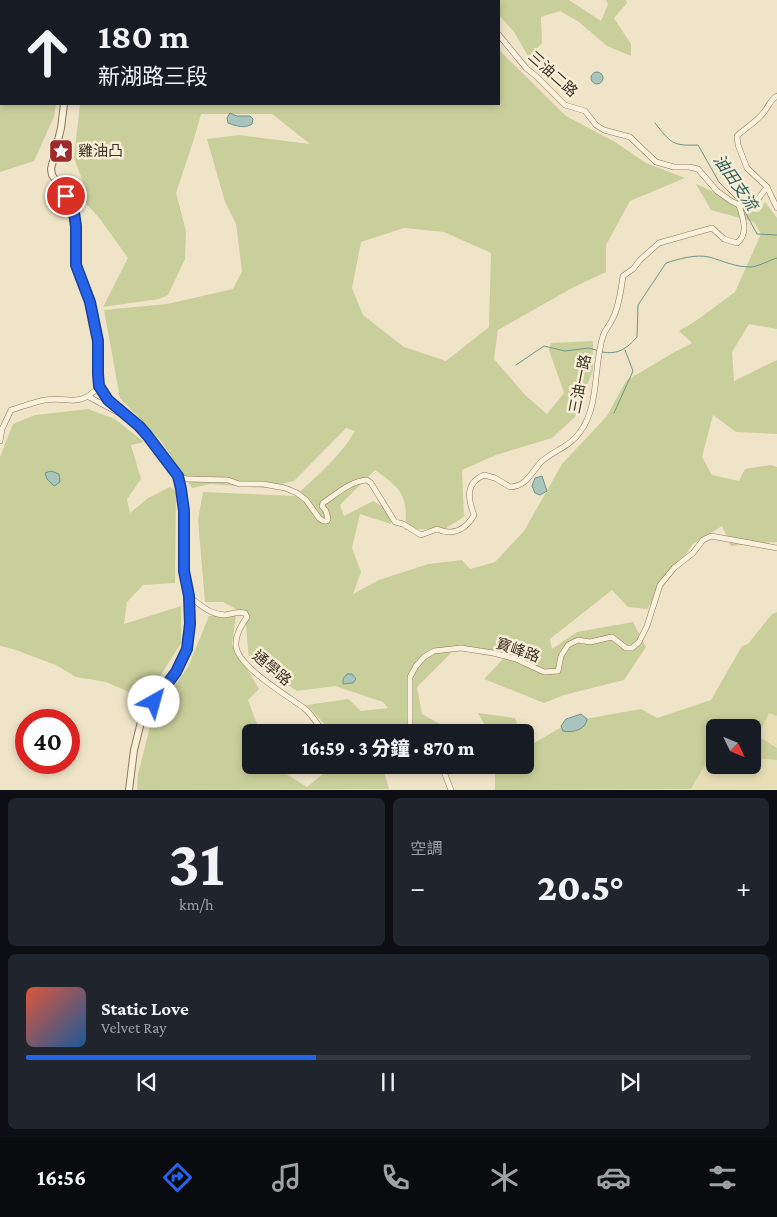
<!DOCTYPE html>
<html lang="zh-TW">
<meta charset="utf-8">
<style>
:root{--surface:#171b24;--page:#20242c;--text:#f1f3f6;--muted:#9ea1a6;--line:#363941;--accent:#2563eb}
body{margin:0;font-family:"Crimson Pro","Noto Sans TC",serif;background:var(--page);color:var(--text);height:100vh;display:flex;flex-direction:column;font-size:19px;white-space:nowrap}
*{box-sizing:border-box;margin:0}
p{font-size:16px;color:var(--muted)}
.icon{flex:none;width:28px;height:28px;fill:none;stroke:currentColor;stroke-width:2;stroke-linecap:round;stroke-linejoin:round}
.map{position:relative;height:790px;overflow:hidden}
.side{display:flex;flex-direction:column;gap:8px;padding:8px;background:#0d0f14;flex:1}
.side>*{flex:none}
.top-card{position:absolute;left:0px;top:0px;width:500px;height:105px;box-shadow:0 2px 8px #0003;background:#171b24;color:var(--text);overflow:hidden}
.needle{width:32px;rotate:133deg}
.tools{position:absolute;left:706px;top:719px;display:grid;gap:10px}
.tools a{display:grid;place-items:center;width:55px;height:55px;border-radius:8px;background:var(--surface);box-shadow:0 2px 8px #0003;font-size:25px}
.speed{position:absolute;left:15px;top:709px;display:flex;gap:10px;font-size:25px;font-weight:700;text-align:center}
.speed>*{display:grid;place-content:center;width:65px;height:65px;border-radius:50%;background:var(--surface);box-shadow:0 2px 8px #0003;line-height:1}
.speed .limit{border:8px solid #d22;background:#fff;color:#111}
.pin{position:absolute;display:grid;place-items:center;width:42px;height:42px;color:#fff;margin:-21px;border:2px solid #fff;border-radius:50%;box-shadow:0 1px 5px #0007}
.me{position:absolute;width:55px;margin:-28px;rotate:38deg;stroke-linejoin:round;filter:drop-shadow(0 0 4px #0008)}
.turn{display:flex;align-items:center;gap:18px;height:105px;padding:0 15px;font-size:22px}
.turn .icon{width:65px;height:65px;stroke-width:2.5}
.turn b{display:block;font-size:35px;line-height:42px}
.big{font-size:38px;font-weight:800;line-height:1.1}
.side .card{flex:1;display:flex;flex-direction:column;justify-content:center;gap:8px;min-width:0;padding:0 18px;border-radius:8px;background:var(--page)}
.side .dial{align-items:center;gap:0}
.dial b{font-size:65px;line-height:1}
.song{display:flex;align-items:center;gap:15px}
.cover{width:60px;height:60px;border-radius:8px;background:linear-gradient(135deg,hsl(10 70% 55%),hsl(210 70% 35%))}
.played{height:5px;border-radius:2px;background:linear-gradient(90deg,var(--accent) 40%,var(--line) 40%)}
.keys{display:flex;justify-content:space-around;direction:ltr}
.heat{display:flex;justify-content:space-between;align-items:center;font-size:28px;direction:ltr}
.side .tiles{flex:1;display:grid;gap:8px;grid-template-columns:1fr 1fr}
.card:last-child{grid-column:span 2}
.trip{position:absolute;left:242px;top:724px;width:292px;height:50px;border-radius:8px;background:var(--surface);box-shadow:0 2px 8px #0003;font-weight:800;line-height:50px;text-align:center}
.dock{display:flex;height:80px;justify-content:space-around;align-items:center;background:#090b0e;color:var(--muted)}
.dock .icon{width:35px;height:35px}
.dock .current{color:var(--accent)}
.dock b{font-size:22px;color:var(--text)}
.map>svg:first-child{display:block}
.farmland{fill:#e6deb5}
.green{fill:#c9cf9b;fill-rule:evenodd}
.water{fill:#a9c4bc;stroke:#6f938a}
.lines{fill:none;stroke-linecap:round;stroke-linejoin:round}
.stream{stroke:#6f938a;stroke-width:1}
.minor-casing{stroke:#8d765c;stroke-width:6}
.tertiary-casing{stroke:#8d765c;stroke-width:8}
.minor{stroke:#faf1dc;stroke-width:5}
.tertiary{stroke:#faf1dc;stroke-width:6}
.route-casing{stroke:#184099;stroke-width:12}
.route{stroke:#2563eb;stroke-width:9}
.labels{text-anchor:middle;stroke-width:5;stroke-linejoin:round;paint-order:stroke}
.street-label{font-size:15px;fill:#3d2e20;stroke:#f7eed8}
.poi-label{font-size:15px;fill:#3d2e20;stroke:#f7eed8;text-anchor:start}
.water-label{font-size:16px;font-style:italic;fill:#2f5d5a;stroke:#f7eed8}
</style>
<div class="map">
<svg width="777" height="790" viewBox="0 0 777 790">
<rect width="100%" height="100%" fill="#f0e4c8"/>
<g class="farmland">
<polygon points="769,713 777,716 777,748 758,736"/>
<polygon points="712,753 715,753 715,765 752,765 753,758 777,760 777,789 691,790"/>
</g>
<g class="green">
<polygon points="366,0 442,0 443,1 364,1"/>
<polygon points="479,0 569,0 601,21 608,4 606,0 626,0 627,3 614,18 631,44 631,56 607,46 579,22 560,11 541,17 542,43 529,58 514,32 499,15 499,1"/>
<polygon points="0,37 1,104 56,104 54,117 34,161 0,172"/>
<path d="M499,50l67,66 49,26 31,21 39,15 -55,23 -24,44v27l-32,15 -76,43 -4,29 31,36 22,19 17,-21 -15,-43 2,-7 42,-2v29l-18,47 -23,21 -56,17 -34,15 2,47 -18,11 -41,2c3,-34 -2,-40 -30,-60l-35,35 4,11 29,-15 17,9 1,14 -31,-10 -8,34 9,24 -8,22 26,-14 49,-16 34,-4 8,9 25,-7 29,-31 38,-67 45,-48 19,-35 45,-27 21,-11 -13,-12 18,-11 38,-28 26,-58 -7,-12 -43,-12 -15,-26 16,7 31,20 16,1 6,-10 12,16v111l-28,-5 -17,28 2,29 43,-21v74l-41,-2 -23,-17 -11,42 10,18 27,6 6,-12 26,-4 6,2v75l-46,4 -9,-20 -29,18 -46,65 -19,-2 -16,-17 -62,49 2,10 25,-17 56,-10 13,25 -22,33 -60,15 -20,8 -60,-24 22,-23 -49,-9 -40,40 5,27 23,13 -3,5h-110l-25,-27 41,-6 13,12 27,-3 -5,-6 -48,-16 -38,5 -48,-31 -4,-46 -22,-12h-18l-7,-82 5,-28 92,4c22,-20 45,-39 60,-65l-9,-3 -52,53 -30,7 -54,-4 -18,4 -31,-47 -41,-43 -16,-88 63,-6 66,-15 9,-18 -6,-47 -11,-22 -18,-63 32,-4 71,9 -38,-30h-71l-8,28 -17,51 10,38 -1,28 -17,36 -9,4 -56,8 25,-49 -28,-39 -18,-20 3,-12 -11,-29 6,-54h419zM404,228l40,4 47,21 -2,74 -43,34 -42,-14 -41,-32 -11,-27 9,-46z"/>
<polygon points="88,409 115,419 144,442 131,445 141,479 127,499 130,513 148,498 170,487 176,491 175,583 143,585 127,602 124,624 181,606 181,643 137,713 129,692 106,682 76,677 56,665 13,649 0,646 0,457 13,424 35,415"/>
<polygon points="777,612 777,716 769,713 758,736 777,748 777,760 753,758 752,728 715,728 715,753 712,753 691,789 495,790 495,765 526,765 526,748 558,729 579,720 641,709 657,718 711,700 742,646 748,644 772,614"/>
<polygon points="236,615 232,644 259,689 248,700 260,732 251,732 251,765 272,765 307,787 334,765 382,765 389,789 137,790 138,774 153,715 188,667 209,616"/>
<polygon points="478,713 515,718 520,732 489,732"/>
</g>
<g class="water">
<circle cx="597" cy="78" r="6"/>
<path d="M230,113l7,3h13l3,3 -1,5c-7,5 -16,2 -24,-1l-1,-5z"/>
<polygon points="51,471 59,474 60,482 54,486 47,479 45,473"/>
<polygon points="542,476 547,491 540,495 535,493 532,486 535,478"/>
<polygon points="347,674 352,674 356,679 353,683 343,684 343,679"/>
<path d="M581,714l6,5c-1,11 -15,14 -24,12l-2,-5 5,-7z"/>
</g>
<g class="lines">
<g class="stream">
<path d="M655,123c16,20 17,23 43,22l21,37 21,21"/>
<polyline points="743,208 757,234 777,235"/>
<path d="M602,352c17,3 25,-4 35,-15l1,-32 28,-42c12,-4 30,-9 43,-6 15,4 25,10 42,10 6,0 19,-7 26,-9"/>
<polyline points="516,365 544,346 565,351 589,348 599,351"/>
<polyline points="614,413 633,371 625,350"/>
</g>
<defs>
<g id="minor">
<polyline points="13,0 14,1"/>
<polyline points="294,0 298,1"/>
<polyline points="461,0 463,1"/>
<polyline points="248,1 250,0"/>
<polyline points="345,1 347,0"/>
<polyline points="499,35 526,68 537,77 565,105 585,111 596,125 604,130 630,137 656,162 674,167 689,167 698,169 717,191 731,201 739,205 753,206 767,187"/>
<path d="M777,96c-7,4 -8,10 -13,16 -7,10 -18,15 -27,24l1,9 9,23 20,19 10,21"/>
<polyline points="89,397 123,415"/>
<path d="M0,441l2,-12 9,-19c11,-3 23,-8 34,-10 25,-4 32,9 54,-13"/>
<path d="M178,476l9,3 41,1 11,4h24l22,4 12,5 9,7 13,18 4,3h4l1,-2 -2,-8 -4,-5 1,-3c14,-9 27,-22 44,-23l4,3 24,39 8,2 18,11 16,-6c15,7 29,1 37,-14 -6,-16 -9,-32 10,-40l11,3 15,9c17,-1 21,-14 31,-25 12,-11 30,-16 39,-30 20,-27 13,-65 23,-96 2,-6 6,-10 9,-16 7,-13 9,-30 11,-44l10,-7 7,-9 19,-17 53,-15 12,11 13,4c12,-9 6,-25 2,-38"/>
<path d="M189,597c11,7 21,18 36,18 7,-1 13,-4 20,-2l2,4c-6,9 -12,18 -11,29 2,21 52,50 68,62 8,6 14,17 19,24"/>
<polyline points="410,732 410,677 416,666 424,657 434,651 461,648 493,653 516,659 544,672 558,671 561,656 568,645 578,640 590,642 612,637 626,648 632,648 639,642 647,626 660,585 674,568 693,553 703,540 711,536 777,548"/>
<polyline points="436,765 444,772 451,790"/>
</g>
<g id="tertiary">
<polyline points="177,1 178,0"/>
<polyline points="64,104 61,128 51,169 52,175 67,196 74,213 76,226 76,265 94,317 98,341 98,374 99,387 108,400 139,426 178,476 183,503 184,571 189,597 190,624 188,640 187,649 176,672 162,693 147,711 141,722 134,750 129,790"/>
</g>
</defs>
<use href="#minor" class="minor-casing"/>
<use href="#tertiary" class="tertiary-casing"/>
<use href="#minor" class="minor"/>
<use href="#tertiary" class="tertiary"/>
</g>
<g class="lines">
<defs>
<polyline id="route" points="66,196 74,213 76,226 76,265 90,302 98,341 98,374 99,386 108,400 139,426 147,435 178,476 181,489 184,511 184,571 189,596 190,624 188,640 187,649 176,672 154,702"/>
</defs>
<use href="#route" class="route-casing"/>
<use href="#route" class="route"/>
</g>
<defs>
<symbol id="sight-square" viewBox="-11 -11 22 22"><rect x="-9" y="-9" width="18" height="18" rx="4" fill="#9e2a2b" stroke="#f7eed8"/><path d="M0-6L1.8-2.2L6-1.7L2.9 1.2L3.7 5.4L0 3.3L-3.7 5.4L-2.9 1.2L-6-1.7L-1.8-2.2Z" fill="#fff"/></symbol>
</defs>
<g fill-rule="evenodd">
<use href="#sight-square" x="47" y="137" width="28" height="28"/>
</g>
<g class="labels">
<g class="street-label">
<text transform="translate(553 74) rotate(42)" y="5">三油二路</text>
<text transform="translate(580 384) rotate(-79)" y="5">三油一路</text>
<text transform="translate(518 650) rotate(19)" y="5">寶峰路</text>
<text transform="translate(272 668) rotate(40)" y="5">通學路</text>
</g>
<g class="poi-label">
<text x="78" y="156">雞油凸</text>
</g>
<g class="water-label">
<text transform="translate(736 182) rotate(55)" y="6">油田支流</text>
</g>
</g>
</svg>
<div class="tools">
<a><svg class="needle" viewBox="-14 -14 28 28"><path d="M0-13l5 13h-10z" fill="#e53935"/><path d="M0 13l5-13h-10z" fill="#9ea1a6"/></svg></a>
</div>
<div class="speed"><div class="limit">40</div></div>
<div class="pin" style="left:66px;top:196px;background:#d93025"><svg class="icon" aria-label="arrive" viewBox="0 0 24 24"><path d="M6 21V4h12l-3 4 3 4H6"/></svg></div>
<svg class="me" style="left:154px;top:702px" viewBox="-20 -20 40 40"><circle r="19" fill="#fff"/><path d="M0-13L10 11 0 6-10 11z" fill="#2563eb"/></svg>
<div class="trip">16:59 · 3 分鐘 · 870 m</div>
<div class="top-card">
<div class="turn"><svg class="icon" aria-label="ahead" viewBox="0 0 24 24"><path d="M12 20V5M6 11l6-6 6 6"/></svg><div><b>180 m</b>新湖路三段</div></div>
</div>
</div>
<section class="side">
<div class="tiles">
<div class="card dial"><b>31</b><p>km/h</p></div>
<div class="card"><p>空調</p>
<div class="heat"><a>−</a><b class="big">20.5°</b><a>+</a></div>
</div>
<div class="card">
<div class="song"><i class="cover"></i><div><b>Static Love</b><p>Velvet Ray</p></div></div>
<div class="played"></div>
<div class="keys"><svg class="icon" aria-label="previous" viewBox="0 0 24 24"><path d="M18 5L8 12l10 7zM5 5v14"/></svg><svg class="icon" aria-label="pause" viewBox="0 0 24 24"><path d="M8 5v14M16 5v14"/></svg><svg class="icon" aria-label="next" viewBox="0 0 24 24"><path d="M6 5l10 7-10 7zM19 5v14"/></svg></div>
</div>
</div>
</section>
<nav class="dock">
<b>16:56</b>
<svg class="icon current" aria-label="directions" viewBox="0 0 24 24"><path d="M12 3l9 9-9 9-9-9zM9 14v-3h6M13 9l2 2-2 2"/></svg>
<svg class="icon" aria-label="music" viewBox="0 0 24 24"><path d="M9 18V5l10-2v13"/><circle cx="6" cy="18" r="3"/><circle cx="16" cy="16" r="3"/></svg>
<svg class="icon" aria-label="phone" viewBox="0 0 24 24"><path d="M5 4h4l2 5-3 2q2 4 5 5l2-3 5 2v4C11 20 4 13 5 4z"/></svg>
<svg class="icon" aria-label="climate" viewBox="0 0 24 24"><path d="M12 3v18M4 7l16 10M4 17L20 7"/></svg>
<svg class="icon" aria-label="car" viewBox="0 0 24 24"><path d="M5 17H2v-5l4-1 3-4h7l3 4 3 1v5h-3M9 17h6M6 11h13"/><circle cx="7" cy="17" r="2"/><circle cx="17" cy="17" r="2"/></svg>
<svg class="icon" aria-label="filters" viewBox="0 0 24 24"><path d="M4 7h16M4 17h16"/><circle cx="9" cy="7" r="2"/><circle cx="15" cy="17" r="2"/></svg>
</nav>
